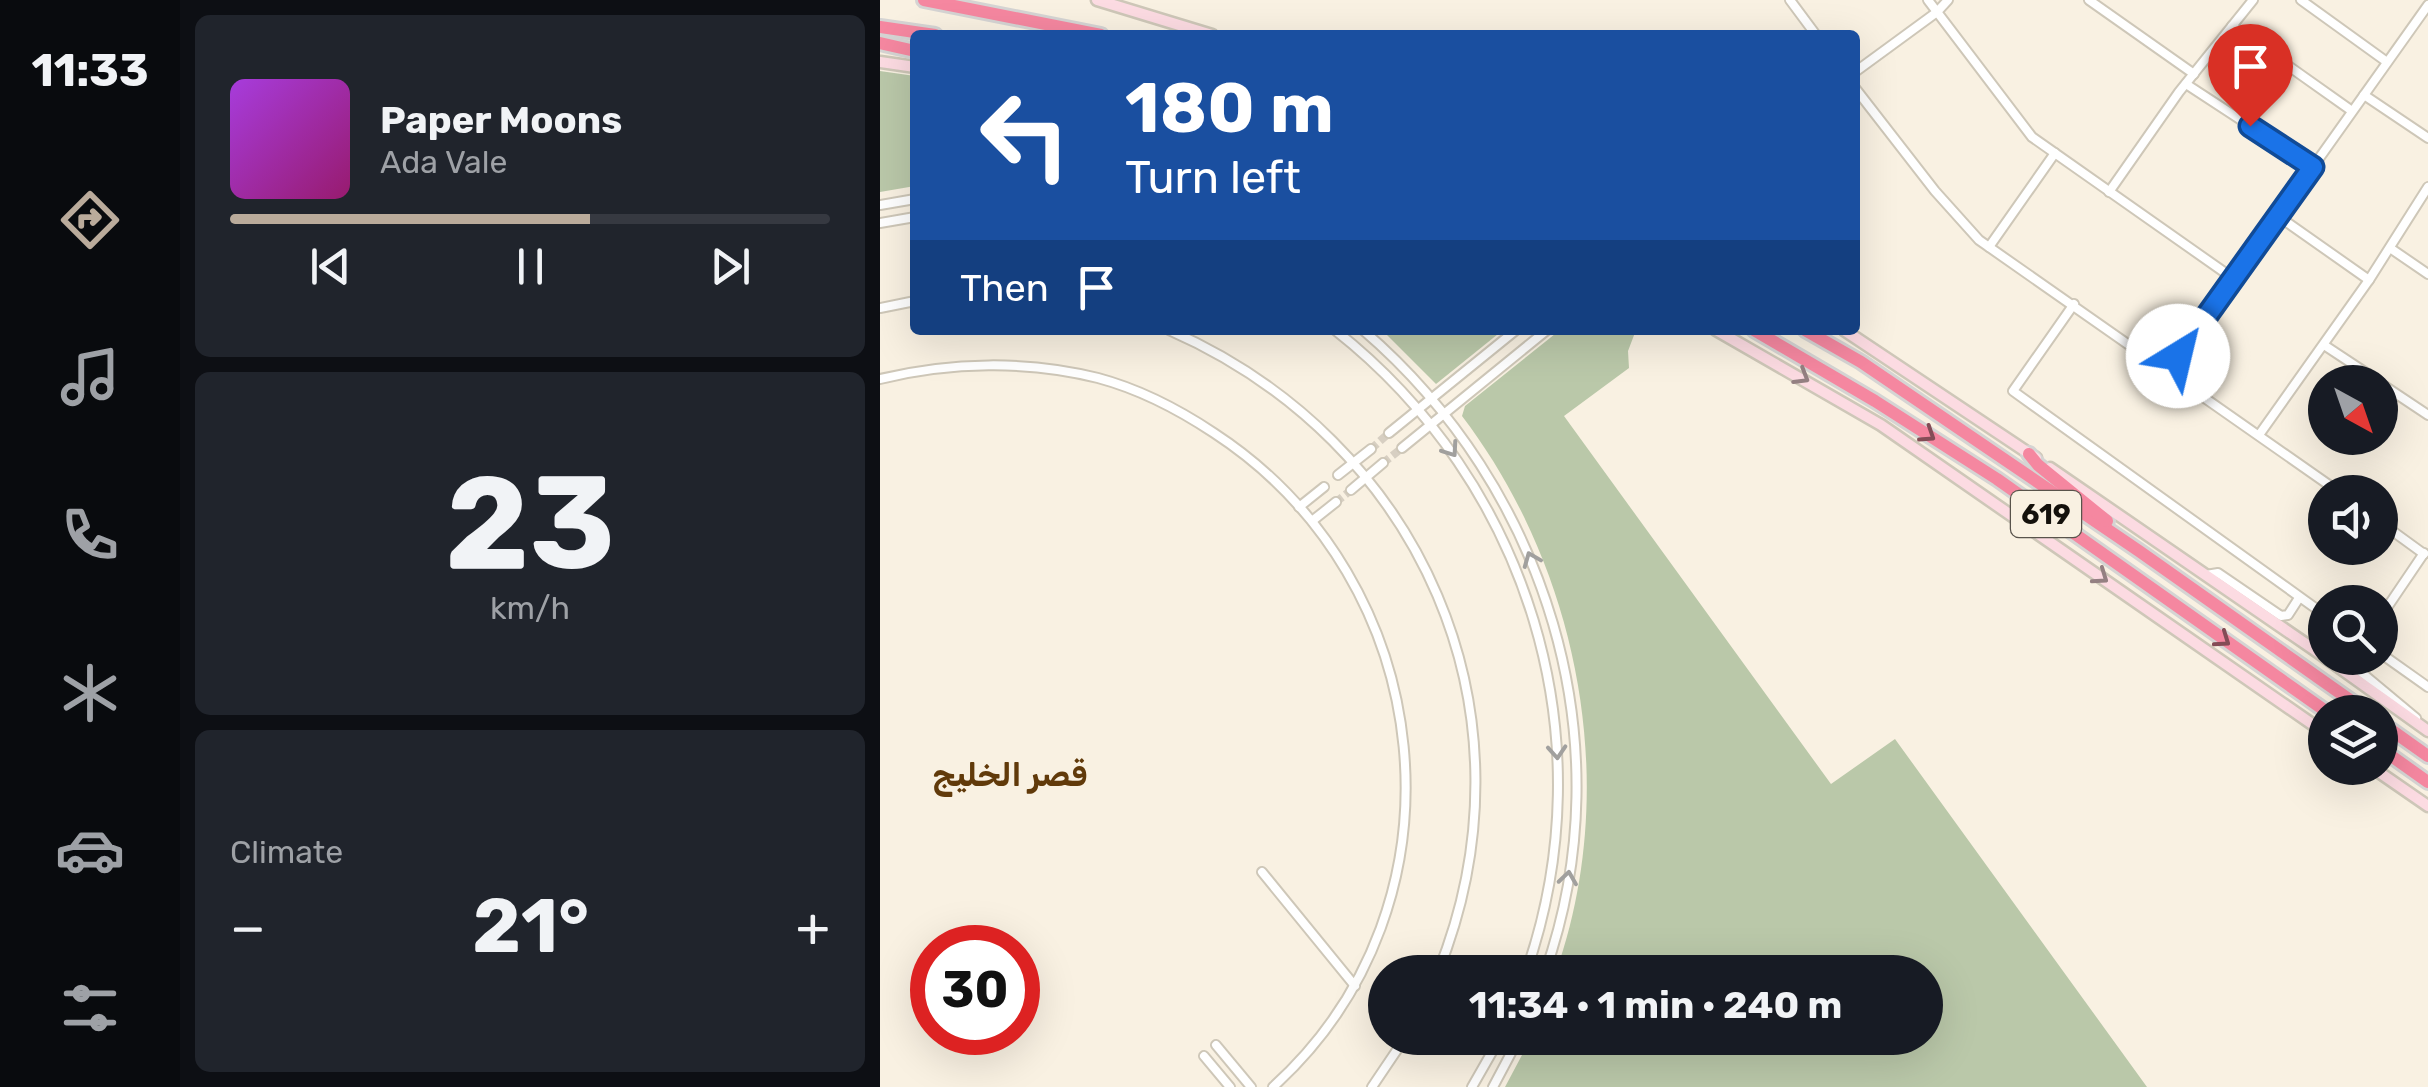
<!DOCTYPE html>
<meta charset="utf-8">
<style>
:root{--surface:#171b24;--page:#20242c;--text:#f1f3f6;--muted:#9ea1a6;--line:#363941;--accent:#baab9b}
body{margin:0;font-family:Rubik,Vazirmatn,sans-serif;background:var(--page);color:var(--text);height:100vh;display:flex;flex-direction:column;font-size:38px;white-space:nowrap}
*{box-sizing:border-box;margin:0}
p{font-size:32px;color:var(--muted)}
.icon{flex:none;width:55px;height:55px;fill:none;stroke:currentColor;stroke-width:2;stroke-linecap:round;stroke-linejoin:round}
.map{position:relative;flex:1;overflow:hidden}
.panel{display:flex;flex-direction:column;gap:15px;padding:15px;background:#0d0f14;width:700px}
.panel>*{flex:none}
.banner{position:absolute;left:30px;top:30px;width:950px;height:305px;border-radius:10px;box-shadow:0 10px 40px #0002;background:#1a4fa0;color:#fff;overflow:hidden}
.needle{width:65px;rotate:140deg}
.tools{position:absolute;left:1428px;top:365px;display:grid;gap:20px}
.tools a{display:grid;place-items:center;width:90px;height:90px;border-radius:50%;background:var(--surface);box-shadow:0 10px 40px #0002;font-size:50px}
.speed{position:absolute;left:30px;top:925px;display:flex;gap:20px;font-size:50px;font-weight:700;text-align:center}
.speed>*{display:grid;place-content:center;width:130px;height:130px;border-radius:50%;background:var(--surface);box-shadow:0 10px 40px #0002;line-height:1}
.speed .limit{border:15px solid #d22;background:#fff;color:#111}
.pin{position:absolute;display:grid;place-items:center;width:85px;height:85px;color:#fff;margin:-102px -42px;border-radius:50% 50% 50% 0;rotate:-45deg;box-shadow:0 0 10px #0007}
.pin .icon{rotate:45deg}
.me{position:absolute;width:110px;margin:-55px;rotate:36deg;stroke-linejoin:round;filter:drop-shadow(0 0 8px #0008)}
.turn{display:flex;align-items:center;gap:35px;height:210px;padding:0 50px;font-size:45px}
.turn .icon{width:130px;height:130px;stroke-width:2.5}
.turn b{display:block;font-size:70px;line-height:85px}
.then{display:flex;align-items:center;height:95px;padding:0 50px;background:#0003;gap:20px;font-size:38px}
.big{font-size:75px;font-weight:700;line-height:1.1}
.panel .card{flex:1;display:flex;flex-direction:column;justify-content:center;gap:15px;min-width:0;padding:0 35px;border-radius:15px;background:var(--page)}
.panel .dial{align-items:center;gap:0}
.dial b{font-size:130px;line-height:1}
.song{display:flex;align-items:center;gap:30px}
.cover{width:120px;height:120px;border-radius:15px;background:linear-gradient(135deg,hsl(280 70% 55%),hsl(320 70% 35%))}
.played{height:10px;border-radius:5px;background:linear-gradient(90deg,var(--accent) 60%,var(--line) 60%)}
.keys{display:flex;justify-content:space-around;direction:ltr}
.heat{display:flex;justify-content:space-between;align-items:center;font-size:55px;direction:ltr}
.trip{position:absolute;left:488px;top:955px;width:575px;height:100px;border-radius:50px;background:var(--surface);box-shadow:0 10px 40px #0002;font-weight:700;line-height:100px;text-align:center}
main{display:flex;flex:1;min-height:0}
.tabs{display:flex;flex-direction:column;width:180px;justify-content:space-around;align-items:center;background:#090b0e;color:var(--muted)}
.tabs .icon{width:70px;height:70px}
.tabs .current{color:var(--accent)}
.tabs b{font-size:45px;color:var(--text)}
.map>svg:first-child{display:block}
.green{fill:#bac8a9}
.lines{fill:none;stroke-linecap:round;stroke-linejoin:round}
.street-tunnel{stroke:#d7cfc2;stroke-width:8;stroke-dasharray:8 4;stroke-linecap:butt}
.street-casing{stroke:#cec7b8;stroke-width:12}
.secondary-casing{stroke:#cec7b8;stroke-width:15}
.highway-casing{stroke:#d5d4d3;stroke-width:18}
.street{stroke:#fff;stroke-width:8}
.secondary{stroke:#fcdbe2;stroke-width:10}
.highway{stroke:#f587a0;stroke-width:12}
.oneway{stroke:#948082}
.oneway2{stroke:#844c56}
.oneway3{stroke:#a1a09e}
.route-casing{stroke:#114b97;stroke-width:25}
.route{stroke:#1a73e8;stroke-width:18}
.labels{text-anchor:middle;stroke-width:8;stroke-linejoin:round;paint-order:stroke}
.shield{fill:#f9f1e2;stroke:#59544c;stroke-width:2.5}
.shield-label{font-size:28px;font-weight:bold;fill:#14110c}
.neighbourhood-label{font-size:32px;font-weight:bold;fill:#613a0a;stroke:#f9f1e2}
</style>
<main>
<nav class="tabs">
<b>11:33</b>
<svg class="icon current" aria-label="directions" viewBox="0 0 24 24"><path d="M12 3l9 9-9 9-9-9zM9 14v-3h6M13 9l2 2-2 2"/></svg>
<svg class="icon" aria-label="music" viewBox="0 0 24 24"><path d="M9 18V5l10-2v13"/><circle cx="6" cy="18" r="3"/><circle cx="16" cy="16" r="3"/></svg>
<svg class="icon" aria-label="phone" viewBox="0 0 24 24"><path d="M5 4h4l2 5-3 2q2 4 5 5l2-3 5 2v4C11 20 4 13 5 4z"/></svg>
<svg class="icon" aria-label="climate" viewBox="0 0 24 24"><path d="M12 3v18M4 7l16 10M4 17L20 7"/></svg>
<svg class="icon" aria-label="car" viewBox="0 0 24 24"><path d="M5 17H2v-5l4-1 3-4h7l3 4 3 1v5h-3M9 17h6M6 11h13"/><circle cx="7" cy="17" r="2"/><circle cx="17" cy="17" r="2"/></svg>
<svg class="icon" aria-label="filters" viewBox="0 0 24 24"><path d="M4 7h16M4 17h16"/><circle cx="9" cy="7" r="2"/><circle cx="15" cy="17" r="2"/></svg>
</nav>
<section class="panel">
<div class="card">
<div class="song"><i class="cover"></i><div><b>Paper Moons</b><p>Ada Vale</p></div></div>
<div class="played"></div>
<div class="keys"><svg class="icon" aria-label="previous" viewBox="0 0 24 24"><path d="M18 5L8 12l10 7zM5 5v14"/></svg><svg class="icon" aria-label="pause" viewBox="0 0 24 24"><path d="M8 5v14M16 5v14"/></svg><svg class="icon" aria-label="next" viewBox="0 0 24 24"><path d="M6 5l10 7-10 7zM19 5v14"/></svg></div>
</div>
<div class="card dial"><b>23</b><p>km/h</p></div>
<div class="card"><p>Climate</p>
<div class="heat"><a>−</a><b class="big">21°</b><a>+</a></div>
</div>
</section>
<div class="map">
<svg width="1548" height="1087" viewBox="0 0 1548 1087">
<rect width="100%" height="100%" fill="#f9f1e2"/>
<g class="green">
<polygon points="0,71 35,76 35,186 0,192"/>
<polygon points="502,330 623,330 556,384"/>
<path d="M680,330h76l-8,21 1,17 -65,48 267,368 64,-45 252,348h-642l26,-49h394v-66h-369c65,-185 24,-401 -94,-556l3,-10z"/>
</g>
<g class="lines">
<g class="street-tunnel">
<polyline points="491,449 509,433"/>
<polyline points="503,463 522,448"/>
<polyline points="456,502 471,490"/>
</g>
<defs>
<g id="street">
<polyline points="910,0 936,35"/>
<polyline points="1048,0 1152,137 1354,279"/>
<polyline points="1209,0 1314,74"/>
<polyline points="1421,0 1507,62"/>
<polyline points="1352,26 1472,111"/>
<polyline points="975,72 1057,12 1068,0"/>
<polyline points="1306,84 1433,167"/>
<polyline points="975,88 1055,191 1099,240 1459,492"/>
<polyline points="1484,95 1548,138"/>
<polyline points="1229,192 1299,92 1373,0"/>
<polyline points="0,205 35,199"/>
<polyline points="1398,216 1489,280"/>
<polyline points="0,223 35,217"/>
<polyline points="1109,247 1175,153"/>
<polyline points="1510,248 1548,274"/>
<polyline points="1194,304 1133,391 1445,615"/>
<polyline points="0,308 35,301"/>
<path d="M289,330c253,111 373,383 269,642"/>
<path d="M455,330c193,152 273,408 191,642"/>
<path d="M483,330c183,157 263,412 182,642"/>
<polyline points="1444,345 1500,382"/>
<polyline points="1288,371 1548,5"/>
<path d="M0,379c70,-17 147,-19 218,-1 41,11 80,31 116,55 225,147 261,471 59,654"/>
<polyline points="1500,383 1548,415"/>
<polyline points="509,433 636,330"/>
<polyline points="1379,435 1489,280 1548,187"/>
<polyline points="522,448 667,330"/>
<polyline points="458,475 491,449"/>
<polyline points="471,490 503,463"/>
<polyline points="419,507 444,487"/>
<polyline points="432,521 456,502"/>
<polyline points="1500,522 1544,554"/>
<polyline points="1326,575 1338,573 1401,616 1408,615 1419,598"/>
<polyline points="1500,618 1544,553"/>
<polyline points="1445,632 1440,636 1445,643"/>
<polyline points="1500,653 1548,687"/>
<polyline points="1464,658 1536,718"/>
<polyline points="382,872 475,986"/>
<polyline points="336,1045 371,1087"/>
<polyline points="324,1056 350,1087"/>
<polyline points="492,1087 525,1038"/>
<polyline points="592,1087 620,1038"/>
<polyline points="613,1087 639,1038"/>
</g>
<g id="secondary">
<polyline points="217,0 332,35"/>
<polyline points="0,62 35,67"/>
<polyline points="836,330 1001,425 1445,733"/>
<polyline points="964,330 1156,458"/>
<polyline points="1170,468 1445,657"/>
<polyline points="1446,658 1548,731"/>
<polyline points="1493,768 1548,806"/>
</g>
<g id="highway">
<polyline points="44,0 221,35"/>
<polyline points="0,27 55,35"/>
<polyline points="0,43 35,51"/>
<polyline points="874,330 995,401 1117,479 1447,712"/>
<polyline points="925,330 981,362 1259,551 1487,712"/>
<polyline points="1149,454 1158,465 1227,521"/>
<polyline points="1500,722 1548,756"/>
<polyline points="1500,748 1548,782"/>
</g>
</defs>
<use href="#street" class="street-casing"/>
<use href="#secondary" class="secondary-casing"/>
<use href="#highway" class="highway-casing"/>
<use href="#street" class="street"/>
<use href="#secondary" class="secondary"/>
<use href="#highway" class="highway"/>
</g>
<defs><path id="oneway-chevron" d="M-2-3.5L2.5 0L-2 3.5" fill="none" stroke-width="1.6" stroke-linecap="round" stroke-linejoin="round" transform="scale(2.5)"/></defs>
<g class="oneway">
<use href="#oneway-chevron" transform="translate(922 377) rotate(31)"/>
<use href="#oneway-chevron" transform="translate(1221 577) rotate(35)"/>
</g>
<g class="oneway2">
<use href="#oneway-chevron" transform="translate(1048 435) rotate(33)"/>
<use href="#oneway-chevron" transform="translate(1343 640) rotate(35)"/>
</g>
<g class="oneway3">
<use href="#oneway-chevron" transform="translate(571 450) rotate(55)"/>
<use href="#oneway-chevron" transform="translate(651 559) rotate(-112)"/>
<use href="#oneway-chevron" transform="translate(677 752) rotate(86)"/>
<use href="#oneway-chevron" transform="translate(688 878) rotate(-82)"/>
</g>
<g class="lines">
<defs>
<polyline id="route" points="1298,356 1433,167 1370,126"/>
</defs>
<use href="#route" class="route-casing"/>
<use href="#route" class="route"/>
</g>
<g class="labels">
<rect class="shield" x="1131" y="491" width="70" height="46" rx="8"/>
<g class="shield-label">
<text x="1166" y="524">619</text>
</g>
<g class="neighbourhood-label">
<text x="130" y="786">قصر الخليج</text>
</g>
</g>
</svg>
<div class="tools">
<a><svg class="needle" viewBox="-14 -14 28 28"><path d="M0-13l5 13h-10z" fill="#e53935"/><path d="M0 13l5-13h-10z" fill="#9ea1a6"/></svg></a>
<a><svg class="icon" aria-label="sound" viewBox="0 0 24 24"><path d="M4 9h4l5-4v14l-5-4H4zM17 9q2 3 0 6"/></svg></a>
<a><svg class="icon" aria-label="search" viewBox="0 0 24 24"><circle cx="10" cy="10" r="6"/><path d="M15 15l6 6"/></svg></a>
<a><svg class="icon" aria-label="layers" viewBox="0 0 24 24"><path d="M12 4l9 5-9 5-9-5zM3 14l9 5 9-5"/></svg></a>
</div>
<div class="speed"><div class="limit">30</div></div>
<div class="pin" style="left:1370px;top:126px;background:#d93025"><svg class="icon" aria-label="arrive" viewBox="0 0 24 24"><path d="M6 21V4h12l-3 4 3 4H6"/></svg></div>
<svg class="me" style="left:1298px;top:356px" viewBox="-20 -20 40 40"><circle r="19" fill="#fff"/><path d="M0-13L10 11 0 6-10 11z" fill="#1a73e8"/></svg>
<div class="trip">11:34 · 1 min · 240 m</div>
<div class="banner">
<div class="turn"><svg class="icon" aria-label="left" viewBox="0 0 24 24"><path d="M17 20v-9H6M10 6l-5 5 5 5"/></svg><div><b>180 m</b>Turn left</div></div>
<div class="then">Then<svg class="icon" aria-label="arrive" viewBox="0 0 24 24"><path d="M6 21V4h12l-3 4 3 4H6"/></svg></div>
</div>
</div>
</main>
